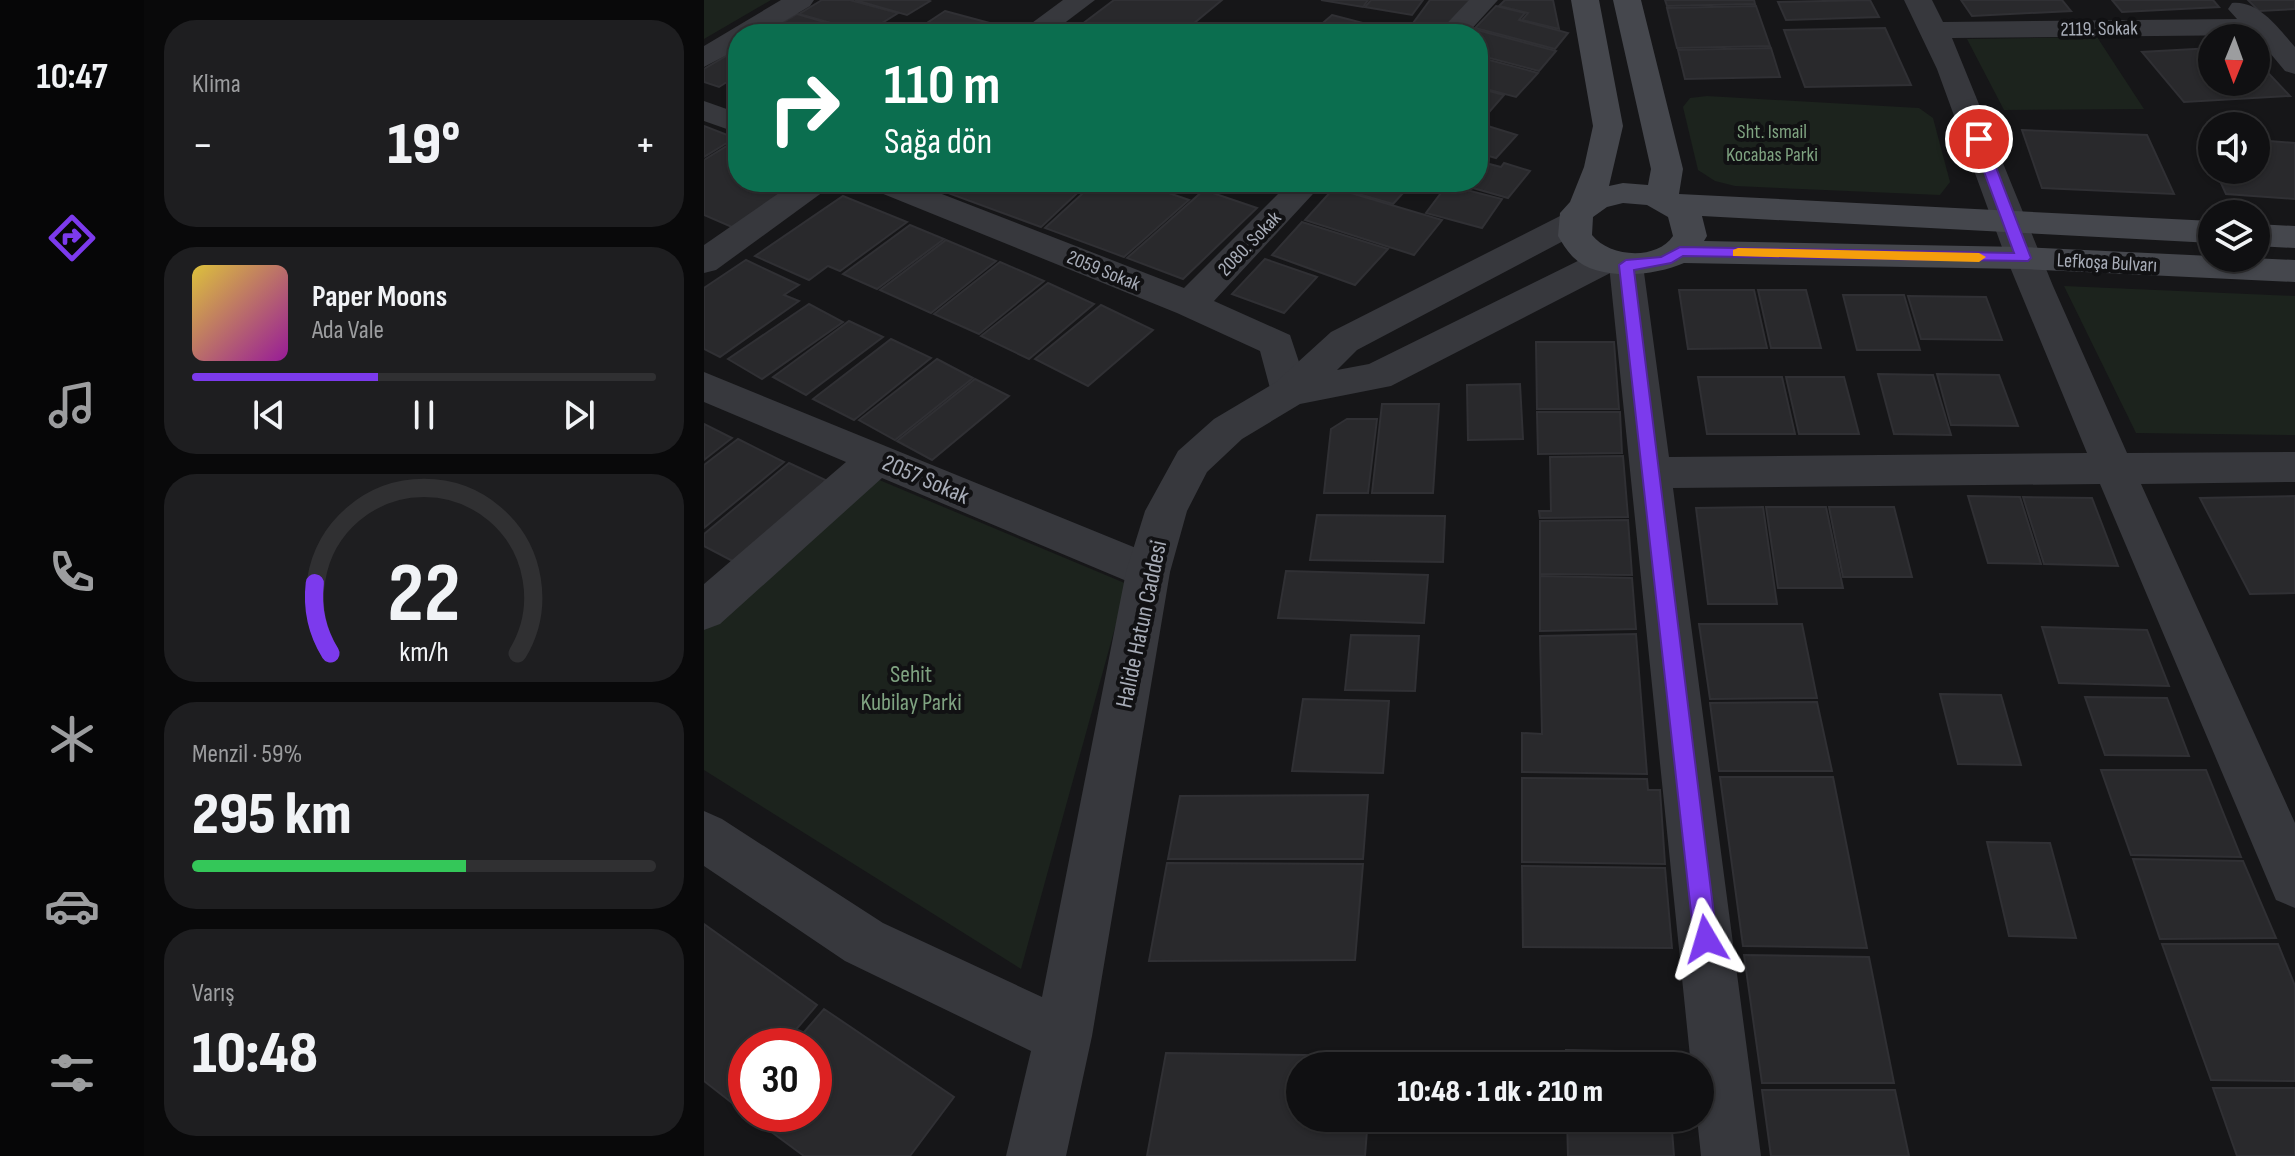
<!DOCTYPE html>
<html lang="tr">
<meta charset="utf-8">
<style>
:root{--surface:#101012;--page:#1e1e20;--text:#f1f3f6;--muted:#9c9d9f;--line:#303032;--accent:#7c3aed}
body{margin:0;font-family:"Sofia Sans Condensed",sans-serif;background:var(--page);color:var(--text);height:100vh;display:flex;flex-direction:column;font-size:30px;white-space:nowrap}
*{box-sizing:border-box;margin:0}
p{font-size:26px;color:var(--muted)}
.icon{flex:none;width:44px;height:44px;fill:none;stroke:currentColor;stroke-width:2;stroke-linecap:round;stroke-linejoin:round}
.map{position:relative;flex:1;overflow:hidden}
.panel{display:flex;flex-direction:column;gap:20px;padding:20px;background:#09090a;width:560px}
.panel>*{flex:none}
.guide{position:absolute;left:24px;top:24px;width:760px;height:168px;border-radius:32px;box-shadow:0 2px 6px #0004,0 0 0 2px var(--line);background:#0b6e4f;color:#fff;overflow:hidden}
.needle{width:52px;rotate:181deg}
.buttons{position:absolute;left:1494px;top:24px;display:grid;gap:16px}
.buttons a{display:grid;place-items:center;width:72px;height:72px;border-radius:50%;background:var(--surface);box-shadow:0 2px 6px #0004,0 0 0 2px var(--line);font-size:40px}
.speed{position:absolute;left:24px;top:1028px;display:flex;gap:16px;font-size:40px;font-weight:700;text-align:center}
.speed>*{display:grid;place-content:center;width:104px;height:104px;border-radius:50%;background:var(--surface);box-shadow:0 2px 6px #0004,0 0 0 2px var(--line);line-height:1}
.speed .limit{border:12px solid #d22;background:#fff;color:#111}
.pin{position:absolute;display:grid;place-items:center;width:68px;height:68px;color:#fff;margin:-34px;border:4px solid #fff;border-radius:50%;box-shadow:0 2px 8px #0007}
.me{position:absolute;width:88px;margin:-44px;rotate:353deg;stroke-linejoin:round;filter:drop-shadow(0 0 6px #0008)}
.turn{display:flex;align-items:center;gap:28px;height:168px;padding:0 24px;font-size:36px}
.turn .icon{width:104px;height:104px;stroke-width:2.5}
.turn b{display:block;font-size:56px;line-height:68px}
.big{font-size:60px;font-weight:800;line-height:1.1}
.panel .tile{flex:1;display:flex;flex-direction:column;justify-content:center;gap:12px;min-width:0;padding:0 28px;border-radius:32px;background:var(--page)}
.panel .dial{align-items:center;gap:0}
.dial svg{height:208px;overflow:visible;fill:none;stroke:var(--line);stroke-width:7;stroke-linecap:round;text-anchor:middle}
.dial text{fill:var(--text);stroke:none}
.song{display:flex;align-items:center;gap:24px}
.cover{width:96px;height:96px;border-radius:12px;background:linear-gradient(135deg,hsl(50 70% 55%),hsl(300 70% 35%))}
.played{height:8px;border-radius:4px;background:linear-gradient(90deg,var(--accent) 40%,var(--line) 40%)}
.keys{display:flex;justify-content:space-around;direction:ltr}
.heat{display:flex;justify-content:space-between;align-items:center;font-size:44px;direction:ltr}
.charge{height:12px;border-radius:6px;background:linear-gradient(90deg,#34c759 59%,var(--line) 0)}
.trip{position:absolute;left:582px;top:1052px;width:428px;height:80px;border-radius:40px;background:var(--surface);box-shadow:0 2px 6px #0004,0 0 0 2px var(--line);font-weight:800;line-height:80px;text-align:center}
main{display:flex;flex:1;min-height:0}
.tab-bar{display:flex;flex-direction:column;width:144px;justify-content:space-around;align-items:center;background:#060607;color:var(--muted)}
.tab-bar .icon{width:56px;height:56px}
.tab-bar .on{color:var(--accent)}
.tab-bar b{font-size:36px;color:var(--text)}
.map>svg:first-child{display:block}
.green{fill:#1c231d}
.building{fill:#29292c;stroke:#303034;stroke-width:2}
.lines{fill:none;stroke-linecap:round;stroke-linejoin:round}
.minor{fill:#37383d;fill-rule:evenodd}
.tertiary{fill:#37383d;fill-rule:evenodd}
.secondary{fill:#45474d;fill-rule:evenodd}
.route{fill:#7c3aed;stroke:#51269a;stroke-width:2}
.slow{fill:#f59e0b}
.labels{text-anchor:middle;stroke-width:8;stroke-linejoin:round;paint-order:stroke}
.far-street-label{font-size:20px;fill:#a8adb8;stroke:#111113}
.far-park-label{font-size:20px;fill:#7fa381;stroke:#111113}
.street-label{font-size:24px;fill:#a8adb8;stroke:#111113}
.park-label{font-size:24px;fill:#7fa381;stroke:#111113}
</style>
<main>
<nav class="tab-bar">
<b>10:47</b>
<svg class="icon on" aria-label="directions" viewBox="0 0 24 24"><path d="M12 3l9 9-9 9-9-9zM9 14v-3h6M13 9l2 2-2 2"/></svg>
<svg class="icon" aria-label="music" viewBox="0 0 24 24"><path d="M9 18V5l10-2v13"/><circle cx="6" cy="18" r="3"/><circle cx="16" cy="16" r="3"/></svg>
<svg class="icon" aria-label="phone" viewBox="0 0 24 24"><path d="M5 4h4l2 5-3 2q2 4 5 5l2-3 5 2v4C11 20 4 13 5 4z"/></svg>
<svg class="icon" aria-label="climate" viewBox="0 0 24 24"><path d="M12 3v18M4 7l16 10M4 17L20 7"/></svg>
<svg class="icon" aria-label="car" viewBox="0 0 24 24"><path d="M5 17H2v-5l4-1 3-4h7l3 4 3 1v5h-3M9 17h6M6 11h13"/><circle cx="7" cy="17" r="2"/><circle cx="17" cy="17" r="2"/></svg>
<svg class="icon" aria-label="filters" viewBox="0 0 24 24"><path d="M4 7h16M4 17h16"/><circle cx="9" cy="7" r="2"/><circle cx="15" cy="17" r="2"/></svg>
</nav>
<section class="panel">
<div class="tile"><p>Klima</p>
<div class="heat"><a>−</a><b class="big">19°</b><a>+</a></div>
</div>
<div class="tile">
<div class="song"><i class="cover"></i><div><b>Paper Moons</b><p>Ada Vale</p></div></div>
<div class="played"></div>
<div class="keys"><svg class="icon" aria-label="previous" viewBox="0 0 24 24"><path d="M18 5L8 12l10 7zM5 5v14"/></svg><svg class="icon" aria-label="pause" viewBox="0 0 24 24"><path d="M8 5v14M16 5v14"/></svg><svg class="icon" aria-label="next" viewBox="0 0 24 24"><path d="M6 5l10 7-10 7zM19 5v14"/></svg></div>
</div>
<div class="tile dial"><svg viewBox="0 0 100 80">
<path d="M14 69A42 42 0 1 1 86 69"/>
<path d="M14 69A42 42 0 0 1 8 42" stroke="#7c3aed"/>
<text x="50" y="56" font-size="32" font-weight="700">22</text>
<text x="50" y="72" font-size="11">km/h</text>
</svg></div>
<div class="tile"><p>Menzil · 59%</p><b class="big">295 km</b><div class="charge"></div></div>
<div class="tile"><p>Varış</p><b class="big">10:48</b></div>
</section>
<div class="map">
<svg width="1591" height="1156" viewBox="0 0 1591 1156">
<rect width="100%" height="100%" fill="#161618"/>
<g class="green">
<polygon points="0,0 67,0 0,39"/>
<polygon points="1393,37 1440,109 1300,110 1263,39"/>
<polygon points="1003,96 1215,108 1229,118 1246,182 1236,195 1031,186 1011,181 994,170 979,107 986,98"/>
<polygon points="1360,286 1591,296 1591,435 1432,433"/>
<polygon points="161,474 423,584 317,969 0,770 0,621"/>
</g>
<g class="building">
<polygon points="118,0 146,0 194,13 162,33 95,14"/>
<polygon points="151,0 224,0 226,1 203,15"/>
<polygon points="410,0 518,0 477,34 365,34"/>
<polygon points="617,0 664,0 659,7"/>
<polygon points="667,0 719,0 708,15 661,7"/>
<polygon points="726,0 773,0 742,34 704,30"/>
<polygon points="801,0 849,0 855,29 818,20 824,13 795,6"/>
<polygon points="961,0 1050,0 1051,4 963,6"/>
<polygon points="1166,0 1175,17 1082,20 1074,2"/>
<polygon points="1257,0 1358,0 1367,11 1268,16"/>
<polygon points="1408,0 1509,0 1515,7 1418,12"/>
<polygon points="1544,0 1591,0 1591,9 1555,11"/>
<polygon points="792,6 821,13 815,20 864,33 851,49 771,28"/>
<polygon points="1052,6 1066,46 973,48 963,8"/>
<polygon points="241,11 304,28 295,34 252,34 220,25"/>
<polygon points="93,14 144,29 136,34 83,34 68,29"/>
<polygon points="628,15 701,34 606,34"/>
<polygon points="219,26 248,34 207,34"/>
<polygon points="1181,28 1207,85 1101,87 1080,30"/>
<polygon points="773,30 852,51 835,71 774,55 774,34 768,34"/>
<polygon points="1067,48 1076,77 981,79 974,50"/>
<polygon points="1508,48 1508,82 1552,82 1552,60 1586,96 1480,102 1438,52"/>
<polygon points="34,49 34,75 15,87 0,82 0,69"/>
<polygon points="774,57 834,73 812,97 774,87"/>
<polygon points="774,88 800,95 780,118 774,117"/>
<polygon points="774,123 813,135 792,158 774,153"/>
<polygon points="0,126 31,138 0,157"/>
<polygon points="1318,130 1443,135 1470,194 1338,188"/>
<polygon points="1496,136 1508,137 1508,163"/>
<polygon points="34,139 34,182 105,182 35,230 0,215 0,160"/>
<polygon points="1552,140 1591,143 1591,199 1522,194 1511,170 1552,170"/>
<polygon points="774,161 797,167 800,163 826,171 804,198 748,182 774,182"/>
<polygon points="215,182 253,182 240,191"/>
<polygon points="258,182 385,182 337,227 244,193"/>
<polygon points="391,182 433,182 485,200 420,257 341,228"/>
<polygon points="634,182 709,182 689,204 630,187"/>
<polygon points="743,185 798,199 778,228 722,213"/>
<polygon points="630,188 738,220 710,255 601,220"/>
<polygon points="500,190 553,208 479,279 423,258"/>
<polygon points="139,196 203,222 136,271 124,266 105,280 51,256"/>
<polygon points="598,222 684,249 651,285 568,255"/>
<polygon points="206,225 240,239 173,289 139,274"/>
<polygon points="242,240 292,261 227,313 176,290"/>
<polygon points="561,259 613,277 580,313 528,294"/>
<polygon points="42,260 95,285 80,295 95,301 16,357 0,349 0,288"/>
<polygon points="296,262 340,281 275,334 230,314"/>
<polygon points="344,283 390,304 325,359 277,336"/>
<polygon points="975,290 1050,290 1063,348 984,349"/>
<polygon points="1054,290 1102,290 1117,348 1067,348"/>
<polygon points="1139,295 1200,295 1216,350 1153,350"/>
<polygon points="1204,296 1282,297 1298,340 1217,339"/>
<polygon points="105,304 139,322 58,379 24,359"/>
<polygon points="397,305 449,330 384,386 331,359"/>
<polygon points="145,321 179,337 102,395 69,377"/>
<polygon points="187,339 227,358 150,420 109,399"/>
<polygon points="832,342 910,342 915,409 833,409"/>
<polygon points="233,359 269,378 191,440 155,420"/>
<polygon points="1174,374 1229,375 1247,435 1190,434"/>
<polygon points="1233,374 1295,375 1314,426 1247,425"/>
<polygon points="994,377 1078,377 1091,434 1003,434"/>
<polygon points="1082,377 1140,377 1155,434 1095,434"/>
<polygon points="271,379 305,396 228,460 193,441"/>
<polygon points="816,384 819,439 764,440 763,385"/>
<polygon points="678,404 735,404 729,493 668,493"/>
<polygon points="833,412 916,412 918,453 834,454"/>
<polygon points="643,419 673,419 664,493 620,493 627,429"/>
<polygon points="0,424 28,438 0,460"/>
<polygon points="34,439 80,462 0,528 0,465"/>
<polygon points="919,456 924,517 836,518 835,511 847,511 846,457"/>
<polygon points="85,463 132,485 38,566 0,546 0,534"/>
<polygon points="1264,496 1316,497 1337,564 1284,563"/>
<polygon points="1591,496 1591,593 1546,594 1496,498"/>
<polygon points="1319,497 1388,498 1414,566 1340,564"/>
<polygon points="1059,507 1073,604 1004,604 992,508"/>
<polygon points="1062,507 1122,507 1139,588 1074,588"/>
<polygon points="1125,507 1190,507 1208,577 1139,577"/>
<polygon points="613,515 741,516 739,562 606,560"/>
<polygon points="924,520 928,575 836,574 836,521"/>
<polygon points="582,571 724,575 720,623 574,618"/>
<polygon points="836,576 928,578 932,629 836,631"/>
<polygon points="995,624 1098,624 1113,698 1006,699"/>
<polygon points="1338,627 1443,630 1465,686 1355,683"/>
<polygon points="932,634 943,774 818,772 818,733 838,734 836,636"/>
<polygon points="647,635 715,636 711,691 641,690"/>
<polygon points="1236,694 1297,695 1317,765 1254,764"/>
<polygon points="1381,697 1463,698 1485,756 1401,755"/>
<polygon points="599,699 685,701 679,773 588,771"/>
<polygon points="1113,702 1128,771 1015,771 1006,703"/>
<polygon points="1397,770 1502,770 1537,857 1427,855"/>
<polygon points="1016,777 1129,777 1163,948 1039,946"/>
<polygon points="818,778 943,779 944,790 956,790 961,864 818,862"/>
<polygon points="664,795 659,859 464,859 476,796"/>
<polygon points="1283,842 1346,843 1372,938 1305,936"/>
<polygon points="1429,859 1539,861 1572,938 1456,939"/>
<polygon points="463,863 659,864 651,960 445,961"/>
<polygon points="818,866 961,868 968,948 819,947"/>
<polygon points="0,924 113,1005 78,1046 42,1046 42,1087 28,1103 0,1081"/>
<polygon points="1458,944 1574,944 1591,986 1591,1081 1507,1080"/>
<polygon points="1040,955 1165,957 1190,1083 1058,1083"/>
<polygon points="120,1009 250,1097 206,1156 100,1156 43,1114 110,1114 110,1046 88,1046"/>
<polygon points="862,1050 963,1052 964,1066 862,1066"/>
<polygon points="462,1053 668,1056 668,1066 596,1066 596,1118 664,1118 661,1156 443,1156"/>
<polygon points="1509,1088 1591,1088 1591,1156 1533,1156"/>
<polygon points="1058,1090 1191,1090 1205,1156 1067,1156"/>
<polygon points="863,1118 967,1118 970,1156 864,1156"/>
</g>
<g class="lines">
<g class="minor">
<polygon points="77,0 110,0 106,6 59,34 34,34 34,49 0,67 0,46"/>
<polygon points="765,0 794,0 763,34 733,34"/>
<path d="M1200,0h28l11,22 294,-3 -9,-10 4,-6c27,-3 47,26 63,44v27l-10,-3 -30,-36 -303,3 101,248 74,167 168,-1v30l-154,2 154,339v85l-19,-8 -176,-416 -427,4 88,668h-60l-4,-38h3v-52h-9l-82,-801 5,-8 12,-3 12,3 5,8 26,192 418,-4 -84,-203 -66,-181z"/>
<polygon points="0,101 34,113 34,133 0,121"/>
<polygon points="162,182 207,182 480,288 586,182 620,182 510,301 586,335 605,392 600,402 586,406 572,402 567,392 556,351 473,313 167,189"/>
<polygon points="0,372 459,559 466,572 459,585 444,590 178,478 16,624 0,630 0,584 142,462 0,402"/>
</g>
<g class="tertiary">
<polygon points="359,0 391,0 346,34 313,34"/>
<polygon points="91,182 128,182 123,189 12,270 0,273 0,245"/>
<polygon points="870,211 882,215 887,222 882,229 653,350 633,370 665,364 890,253 902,250 914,253 919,261 914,269 687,386 596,404 538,439 503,472 483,511 466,572 388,1036 362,1156 302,1156 327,1051 141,961 0,866 0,811 18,819 179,923 338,997 422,572 441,511 474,451 510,419 572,382 627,332 858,215"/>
</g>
<g class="secondary">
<path d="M867,0h28l24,126 -14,60 14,-3 25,2 3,-16 -38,-169h28l42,169 -4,25 533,27v22l-510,-27 5,20 -3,5 319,6 272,13v22l-272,-13 -339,-6c-29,13 -87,19 -111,-6 -6,-6 -11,-14 -15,-21l2,-23 10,-11 14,-35 9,-41zM919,203l24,2 21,12 5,19c-17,25 -64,21 -81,-1l1,-18 14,-10z"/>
<polygon points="1552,224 1591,226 1591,248 1552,246"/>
</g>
</g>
<polygon class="route" points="1275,135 1281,139 1327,258 1324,261 979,256 967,263 930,270 1013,939 1010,947 1002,950 994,947 990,939 915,265 922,260 957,257 976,247 1310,253 1268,139"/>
<polygon class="slow" points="1034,248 1275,253 1282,257 1275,262 1029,256 1029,250"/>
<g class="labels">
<g class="far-street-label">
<text transform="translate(1395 28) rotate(-1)" y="7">2119. Sokak</text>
<text transform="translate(545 243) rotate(-46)" y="7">2080. Sokak</text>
<text transform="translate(1403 262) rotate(3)" y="7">Lefkoşa Bulvarı</text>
<text transform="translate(400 270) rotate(22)" y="7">2059 Sokak</text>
</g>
<g class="far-park-label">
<text x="1068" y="138">Sht. Ismail<tspan x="1068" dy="23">Kocabas Parki</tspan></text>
</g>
<g class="street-label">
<text transform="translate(222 479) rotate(23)" y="8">2057 Sokak</text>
<text transform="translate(437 624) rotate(-78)" y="8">Halide Hatun Caddesi</text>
</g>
<g class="park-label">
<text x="207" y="682">Sehit<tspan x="207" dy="28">Kubilay Parki</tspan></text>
</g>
</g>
</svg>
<div class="buttons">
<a><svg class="needle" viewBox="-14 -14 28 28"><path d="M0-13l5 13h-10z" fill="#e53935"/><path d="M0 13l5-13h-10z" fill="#9c9d9f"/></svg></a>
<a><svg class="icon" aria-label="sound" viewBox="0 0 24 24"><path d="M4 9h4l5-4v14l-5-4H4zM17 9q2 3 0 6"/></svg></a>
<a><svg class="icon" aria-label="layers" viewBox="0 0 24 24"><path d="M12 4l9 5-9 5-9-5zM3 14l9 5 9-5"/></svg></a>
</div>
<div class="speed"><div class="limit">30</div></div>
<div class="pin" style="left:1275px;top:139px;background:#d93025"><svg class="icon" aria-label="arrive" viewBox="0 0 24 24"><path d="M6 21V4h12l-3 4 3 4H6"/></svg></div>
<svg class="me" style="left:1002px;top:939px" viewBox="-20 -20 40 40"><path d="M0-17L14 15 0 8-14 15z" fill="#7c3aed" stroke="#fff" stroke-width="4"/></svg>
<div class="trip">10:48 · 1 dk · 210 m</div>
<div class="guide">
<div class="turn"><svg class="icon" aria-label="right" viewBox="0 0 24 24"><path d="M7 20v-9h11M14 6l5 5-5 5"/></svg><div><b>110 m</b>Sağa dön</div></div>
</div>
</div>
</main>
